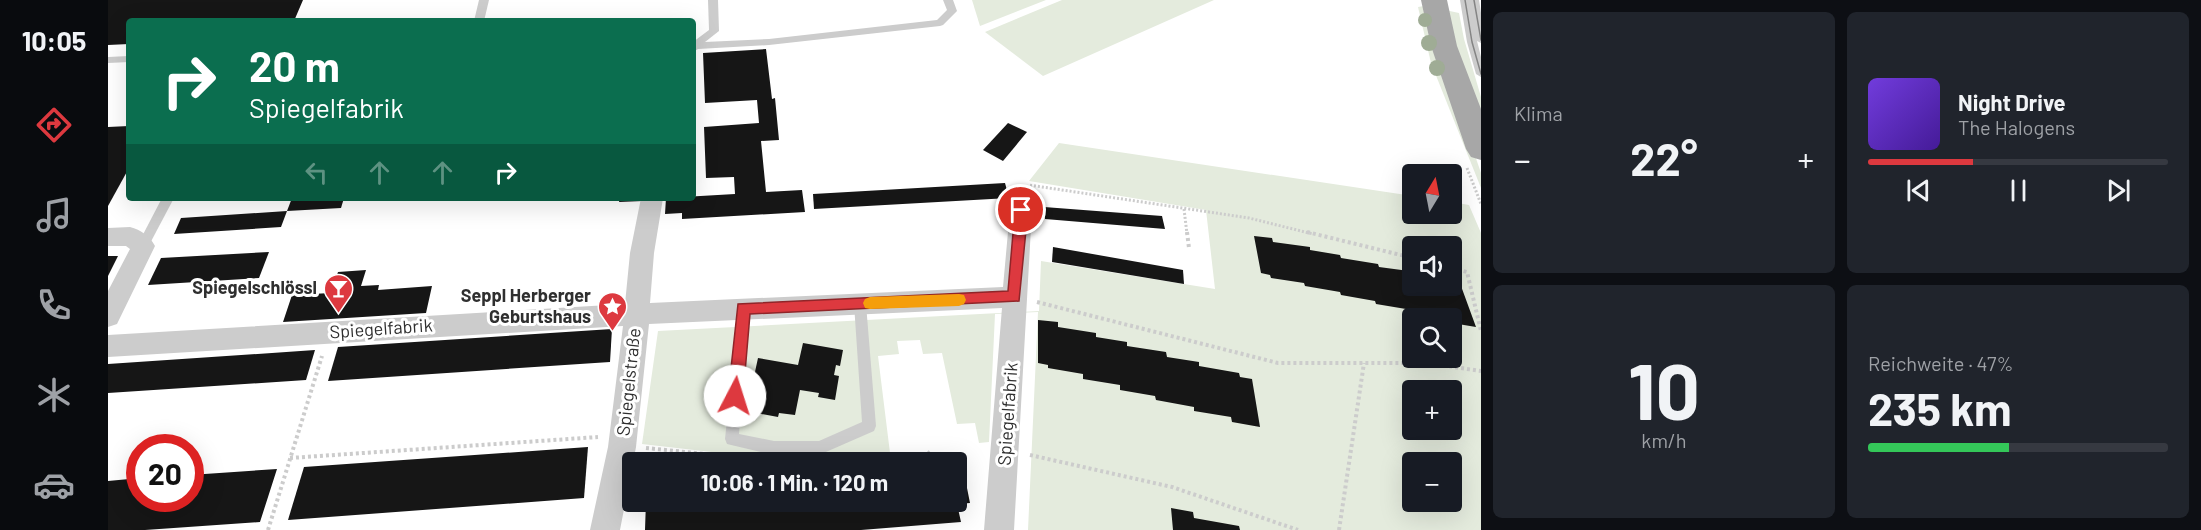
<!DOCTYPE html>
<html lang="de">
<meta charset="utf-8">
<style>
:root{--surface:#171b24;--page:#20242c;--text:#f1f3f6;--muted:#9ea1a6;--line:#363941;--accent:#dd393f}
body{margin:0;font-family:Barlow,sans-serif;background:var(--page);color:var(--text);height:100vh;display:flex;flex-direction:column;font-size:22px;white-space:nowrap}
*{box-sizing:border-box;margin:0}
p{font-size:20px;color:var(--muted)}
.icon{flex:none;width:33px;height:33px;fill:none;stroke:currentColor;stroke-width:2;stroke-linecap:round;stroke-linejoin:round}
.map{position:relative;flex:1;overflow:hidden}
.side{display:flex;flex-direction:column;gap:12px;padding:12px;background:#0d0f14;width:720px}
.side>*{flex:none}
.top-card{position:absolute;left:18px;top:18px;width:570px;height:183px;border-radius:6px;box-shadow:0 6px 24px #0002;background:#0b6e4f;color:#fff;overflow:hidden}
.needle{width:39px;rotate:10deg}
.buttons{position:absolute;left:1294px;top:164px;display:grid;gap:12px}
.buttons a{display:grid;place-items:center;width:60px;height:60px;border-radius:6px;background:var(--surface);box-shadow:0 6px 24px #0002;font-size:30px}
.speed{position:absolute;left:18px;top:434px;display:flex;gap:12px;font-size:30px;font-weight:700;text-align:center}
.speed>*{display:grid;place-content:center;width:78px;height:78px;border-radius:50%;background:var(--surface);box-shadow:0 6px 24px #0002;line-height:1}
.speed .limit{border:9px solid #d22;background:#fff;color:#111}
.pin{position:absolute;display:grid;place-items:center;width:51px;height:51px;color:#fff;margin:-26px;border:3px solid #fff;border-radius:50%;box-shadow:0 2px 6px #0007}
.me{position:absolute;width:66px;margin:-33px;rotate:5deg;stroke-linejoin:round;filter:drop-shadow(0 0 4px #0008)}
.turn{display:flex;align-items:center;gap:21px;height:126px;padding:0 24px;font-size:27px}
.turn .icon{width:78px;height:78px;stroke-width:2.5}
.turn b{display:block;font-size:42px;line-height:51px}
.lanes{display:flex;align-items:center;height:57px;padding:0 24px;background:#0003;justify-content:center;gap:30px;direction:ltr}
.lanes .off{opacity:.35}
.big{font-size:45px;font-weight:700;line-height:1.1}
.side .card{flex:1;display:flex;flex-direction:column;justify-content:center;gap:9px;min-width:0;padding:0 21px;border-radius:9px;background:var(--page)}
.side .dial{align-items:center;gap:0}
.dial b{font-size:78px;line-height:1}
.song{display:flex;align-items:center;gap:18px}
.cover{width:72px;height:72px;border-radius:9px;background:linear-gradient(135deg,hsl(260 70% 55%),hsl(260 70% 35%))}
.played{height:6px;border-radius:3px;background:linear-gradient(90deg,var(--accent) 35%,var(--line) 35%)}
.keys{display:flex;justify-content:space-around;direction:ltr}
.heat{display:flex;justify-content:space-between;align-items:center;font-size:33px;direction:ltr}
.charge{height:9px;border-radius:4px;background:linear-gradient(90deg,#34c759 47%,var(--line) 0)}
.side .tiles{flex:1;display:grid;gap:12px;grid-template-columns:repeat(2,1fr)}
.trip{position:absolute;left:514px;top:452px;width:345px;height:60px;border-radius:6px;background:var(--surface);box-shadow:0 6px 24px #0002;font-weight:700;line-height:60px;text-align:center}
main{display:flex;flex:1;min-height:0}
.dock{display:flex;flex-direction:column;width:108px;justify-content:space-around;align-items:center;background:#090b0e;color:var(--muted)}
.dock .icon{width:42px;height:42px}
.dock .active{color:var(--accent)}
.dock b{font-size:27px;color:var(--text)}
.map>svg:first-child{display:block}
.green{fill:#e4ebdd;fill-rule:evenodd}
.building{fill:#161616}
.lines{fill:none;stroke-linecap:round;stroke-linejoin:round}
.path-far1{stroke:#ccc;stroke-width:3;stroke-dasharray:2 2;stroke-linecap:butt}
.path{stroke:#ccc;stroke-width:4;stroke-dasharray:3 3;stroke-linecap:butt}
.lane{fill:#ccc;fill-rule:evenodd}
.street{fill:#ccc;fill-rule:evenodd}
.primary{fill:#a7a7a7;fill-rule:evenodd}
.tram{stroke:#848484;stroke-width:1.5}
.tree{fill:#9fac95}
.route{fill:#dd393f;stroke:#902529;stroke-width:1.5}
.slow{fill:#f59e0b}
.labels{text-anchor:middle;stroke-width:6;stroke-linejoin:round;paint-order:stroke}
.poi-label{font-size:18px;font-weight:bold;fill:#2f2f2f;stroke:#fff;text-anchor:end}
.street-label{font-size:18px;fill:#2f2f2f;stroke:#fff}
</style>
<main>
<nav class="dock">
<b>10:05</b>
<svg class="icon active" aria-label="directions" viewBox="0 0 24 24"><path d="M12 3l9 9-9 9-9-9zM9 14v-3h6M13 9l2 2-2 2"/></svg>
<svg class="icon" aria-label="music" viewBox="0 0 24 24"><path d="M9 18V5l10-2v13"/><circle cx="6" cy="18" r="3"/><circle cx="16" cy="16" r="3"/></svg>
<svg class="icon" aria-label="phone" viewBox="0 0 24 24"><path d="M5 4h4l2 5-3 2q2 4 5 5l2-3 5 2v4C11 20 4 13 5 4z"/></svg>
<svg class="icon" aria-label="climate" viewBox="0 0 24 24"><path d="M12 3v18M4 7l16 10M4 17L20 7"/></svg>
<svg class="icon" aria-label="car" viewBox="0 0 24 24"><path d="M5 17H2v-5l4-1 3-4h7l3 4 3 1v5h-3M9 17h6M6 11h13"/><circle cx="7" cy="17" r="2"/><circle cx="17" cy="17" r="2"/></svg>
</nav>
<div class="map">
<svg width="1373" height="530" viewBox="0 0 1373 530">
<rect width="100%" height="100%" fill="#fff"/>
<g class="green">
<polygon points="864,0 938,0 872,26"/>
<polygon points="954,0 1106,0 935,76 877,32"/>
<polygon points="1316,6 1373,173 1373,188 1323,63 1310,7"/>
<polygon points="1337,10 1351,13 1356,39 1373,97 1373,124"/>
<path d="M951,143l354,53v17h39v-11l17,3 12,28v297h-453l10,-218 -43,2 -6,128 -10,1 -4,-20 -18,1 -15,-71 -19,1 -3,-14 -23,1 2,13 -21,2 13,105 -91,1 -158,-18 16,-113 381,-20 2,-50 174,28 -9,-79 -177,-29zM1305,246h39v39h-39zM1305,318h39v39h-39zM1305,390h39v39h-39zM1305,462h39v39h-39z"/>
</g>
<g class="building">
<polygon points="0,0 195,0 186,21 21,21 21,44 0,45"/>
<polygon points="658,49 664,99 667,98 671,140 653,141 658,192 694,190 697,212 574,219 574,213 557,214 558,198 627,194 626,177 598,178 596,127 651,123 649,100 597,103 595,53"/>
<polygon points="900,123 919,132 895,161 875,150"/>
<polygon points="21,126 21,168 0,206 0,127"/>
<polygon points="897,183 901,198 706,209 705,194"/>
<polygon points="184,198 236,198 233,208 179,211"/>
<polygon points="512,198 536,198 535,201 511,202"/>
<polygon points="936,207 1054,216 1057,229 937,219"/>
<polygon points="179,211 173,227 66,234 73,218"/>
<polygon points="1146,236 1164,238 1165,242 1202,247 1202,250 1232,255 1233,258 1270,264 1271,267 1301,271 1305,276 1305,285 1353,286 1368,327 1344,323 1344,318 1305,313 1304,310 1268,304 1267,301 1233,295 1232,292 1197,286 1196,283 1163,278 1162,275 1153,273"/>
<polygon points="945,247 1075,270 1076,284 944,262"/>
<polygon points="161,252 151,278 40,285 53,258"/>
<polygon points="0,256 10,256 0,276"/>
<polygon points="258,270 253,286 271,285 270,290 324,286 318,313 175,322 184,295 223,293 230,272"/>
<polygon points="930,320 950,322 950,327 988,333 988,337 1019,342 1019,346 1058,352 1059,357 1091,362 1091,366 1131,373 1132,377 1144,379 1152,427 1124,422 1123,417 1086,411 1086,407 1048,400 1047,396 1012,390 1012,385 975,379 975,374 940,368 940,365 930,363"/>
<polygon points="504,329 502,362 220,381 230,347"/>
<polygon points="695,343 735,350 732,366 728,365 726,375 731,376 727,400 710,397 711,393 692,390 687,415 671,413 670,417 648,413 655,383 645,381 650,358 690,365"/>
<polygon points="207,350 198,380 0,393 0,364"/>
<polygon points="480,447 476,498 180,520 196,467"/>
<polygon points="855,468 862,503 849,504 853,522 753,530 537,530 538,501 849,501 849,469"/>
<polygon points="169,469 152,522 37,530 0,530 0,481 32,478 32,498 82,498 82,475"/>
<polygon points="1063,508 1085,512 1086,518 1131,526 1132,530 1065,530"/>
</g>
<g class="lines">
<g class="path-far1">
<polyline points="1359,168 1373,204"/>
<polyline points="921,192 921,185 1141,218 1205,234"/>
<polyline points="1076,209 1079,234"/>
</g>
<g class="path">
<polyline points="1079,232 1081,248"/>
<polyline points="1199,232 1305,258"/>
<polyline points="1344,268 1359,272 1373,331"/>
<polyline points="929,302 1170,363 1318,363 1373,371"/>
<polyline points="538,448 617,456"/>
<polyline points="922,455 1064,487 1190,530"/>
<polyline points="182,458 490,437"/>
<polyline points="811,462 824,450"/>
<polyline points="160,530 214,356"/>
<polyline points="1231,530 1256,363"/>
</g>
<g class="lane">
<polygon points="371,0 381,0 376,21 366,21"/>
<polygon points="600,0 610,0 611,31 597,42 661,39 829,20 839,10 835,0 845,0 849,11 835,25 832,26 661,45 590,49 585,52 585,42 601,30"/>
<polygon points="1352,0 1371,0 1373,13 1373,43 1369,41 1373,57 1373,77 1368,74 1359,42"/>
<polygon points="21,56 21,62 0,63 0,57"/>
<polygon points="54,198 66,198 39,249 31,249 29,246"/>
<polygon points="752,299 756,300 758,304 768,426 766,431 711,455 666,455 619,444 617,439 631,304 635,303 639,304 641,308 631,434 666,441 711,441 754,422 746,304 748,300"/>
</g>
<g class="street">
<polygon points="533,198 555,198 546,253 542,303 895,287 902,210 905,204 913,201 921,204 924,210 906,530 876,530 894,308 541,324 528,447 512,530 482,530 500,447 515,326 0,357 0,335 517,304 522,253"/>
<path d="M22,227c11,3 20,9 25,19l-38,78 -9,3v-36l22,-42 -4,-3h-18v-18z"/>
</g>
<polygon class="primary" points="1313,0 1339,0 1349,46 1373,109 1373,160 1363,157 1358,149 1323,46"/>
<g class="tram">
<polyline points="1357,0 1364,42 1373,74"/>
<polyline points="1366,0 1373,40"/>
</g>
</g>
<g class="tree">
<circle cx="1317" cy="20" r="7"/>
<circle cx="1321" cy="43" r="8"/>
<circle cx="1329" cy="68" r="8"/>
</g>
<polygon class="route" points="913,205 920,210 911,301 642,314 635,396 633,401 627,403 622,401 620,396 630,304 900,291 907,210"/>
<polygon class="slow" points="851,294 856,295 858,300 856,304 851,306 762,309 757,308 755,303 757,299 762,297"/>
<defs>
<symbol id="bar-pin" viewBox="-11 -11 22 30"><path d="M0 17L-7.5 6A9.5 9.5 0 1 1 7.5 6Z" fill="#dd393f" stroke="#fff"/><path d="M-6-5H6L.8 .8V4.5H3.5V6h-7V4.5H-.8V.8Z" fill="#fff"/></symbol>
<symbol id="sight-pin" viewBox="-11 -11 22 30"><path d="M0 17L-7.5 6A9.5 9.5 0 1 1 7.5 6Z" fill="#dd393f" stroke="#fff"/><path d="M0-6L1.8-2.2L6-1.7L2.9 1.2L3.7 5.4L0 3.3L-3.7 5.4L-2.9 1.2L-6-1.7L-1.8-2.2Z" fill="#fff"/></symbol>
</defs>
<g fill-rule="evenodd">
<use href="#bar-pin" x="214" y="272" width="33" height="45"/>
<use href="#sight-pin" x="488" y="290" width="33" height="45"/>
</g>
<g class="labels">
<g class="poi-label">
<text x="209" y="294">Spiegelschlössl</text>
<text x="483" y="302">Seppl Herberger<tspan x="483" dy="21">Geburtshaus</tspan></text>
</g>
<g class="street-label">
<text transform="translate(273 329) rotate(-4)" y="6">Spiegelfabrik</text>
<text transform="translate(521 382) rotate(-84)" y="6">Spiegelstraße</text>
<text transform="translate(900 414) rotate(-86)" y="6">Spiegelfabrik</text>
</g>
</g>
</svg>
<div class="buttons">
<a><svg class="needle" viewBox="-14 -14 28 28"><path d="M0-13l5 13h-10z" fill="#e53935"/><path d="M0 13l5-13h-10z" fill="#9ea1a6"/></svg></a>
<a><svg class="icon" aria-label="sound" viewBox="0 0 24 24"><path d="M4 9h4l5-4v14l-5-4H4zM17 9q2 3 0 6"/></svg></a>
<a><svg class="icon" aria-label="search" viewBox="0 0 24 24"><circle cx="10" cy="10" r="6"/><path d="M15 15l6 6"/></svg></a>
<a>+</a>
<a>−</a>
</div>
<div class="speed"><div class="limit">20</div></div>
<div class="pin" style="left:913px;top:210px;background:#d93025"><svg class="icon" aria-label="arrive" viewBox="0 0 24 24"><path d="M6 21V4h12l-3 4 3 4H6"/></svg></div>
<svg class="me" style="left:627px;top:396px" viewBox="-20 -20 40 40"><circle r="19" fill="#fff"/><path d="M0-13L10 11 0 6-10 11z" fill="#dd393f"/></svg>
<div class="trip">10:06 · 1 Min. · 120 m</div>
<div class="top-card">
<div class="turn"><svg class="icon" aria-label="right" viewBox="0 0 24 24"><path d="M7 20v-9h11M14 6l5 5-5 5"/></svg><div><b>20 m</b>Spiegelfabrik</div></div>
<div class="lanes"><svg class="icon off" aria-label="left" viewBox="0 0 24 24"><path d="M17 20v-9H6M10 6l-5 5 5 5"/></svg><svg class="icon off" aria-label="ahead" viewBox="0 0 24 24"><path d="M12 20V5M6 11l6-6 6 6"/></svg><svg class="icon off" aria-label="ahead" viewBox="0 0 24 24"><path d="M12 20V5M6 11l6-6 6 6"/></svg><svg class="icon" aria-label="right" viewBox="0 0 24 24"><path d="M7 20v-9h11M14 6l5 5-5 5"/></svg></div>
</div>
</div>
<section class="side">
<div class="tiles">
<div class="card"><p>Klima</p>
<div class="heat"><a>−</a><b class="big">22°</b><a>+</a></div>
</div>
<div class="card">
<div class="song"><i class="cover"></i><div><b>Night Drive</b><p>The Halogens</p></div></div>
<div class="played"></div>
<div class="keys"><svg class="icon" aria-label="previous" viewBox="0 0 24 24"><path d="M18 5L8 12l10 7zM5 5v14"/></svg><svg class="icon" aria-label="pause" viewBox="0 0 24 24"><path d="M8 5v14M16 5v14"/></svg><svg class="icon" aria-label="next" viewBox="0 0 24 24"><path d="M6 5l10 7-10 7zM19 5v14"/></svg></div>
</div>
<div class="card dial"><b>10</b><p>km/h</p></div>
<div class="card"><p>Reichweite · 47%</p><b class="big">235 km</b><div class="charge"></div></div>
</div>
</section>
</main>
